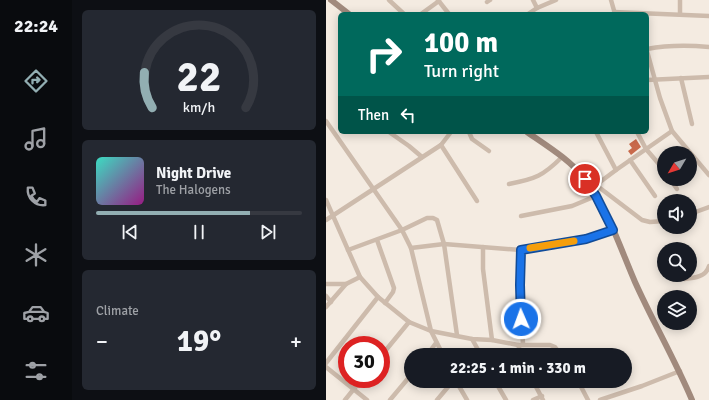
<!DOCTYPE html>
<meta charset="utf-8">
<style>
:root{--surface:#171b24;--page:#242831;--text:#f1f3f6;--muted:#9ea1a6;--line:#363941;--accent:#92aeb2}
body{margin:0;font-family:Signika,sans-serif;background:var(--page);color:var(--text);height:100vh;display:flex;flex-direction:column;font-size:15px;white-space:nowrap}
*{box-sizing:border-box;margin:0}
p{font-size:13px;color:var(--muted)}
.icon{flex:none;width:22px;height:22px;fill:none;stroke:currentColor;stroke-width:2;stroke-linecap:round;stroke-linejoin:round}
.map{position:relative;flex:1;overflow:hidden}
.drawer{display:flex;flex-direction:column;gap:10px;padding:10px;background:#0d0f14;width:254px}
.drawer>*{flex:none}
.banner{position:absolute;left:12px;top:12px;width:311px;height:122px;border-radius:6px;box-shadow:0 2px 10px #0003;background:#00695c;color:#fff;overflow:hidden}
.needle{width:26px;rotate:231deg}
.fabs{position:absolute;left:331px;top:146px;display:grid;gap:8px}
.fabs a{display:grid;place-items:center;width:40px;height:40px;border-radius:50%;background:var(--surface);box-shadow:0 2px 10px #0003;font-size:20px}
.speed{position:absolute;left:12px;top:336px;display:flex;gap:8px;font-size:20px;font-weight:700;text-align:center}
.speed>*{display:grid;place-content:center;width:52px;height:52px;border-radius:50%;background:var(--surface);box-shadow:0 2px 10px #0003;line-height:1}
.speed .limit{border:6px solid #d22;background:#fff;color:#111}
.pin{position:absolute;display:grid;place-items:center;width:34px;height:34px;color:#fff;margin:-17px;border:2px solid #fff;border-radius:50%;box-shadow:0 1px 4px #0007}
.me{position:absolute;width:44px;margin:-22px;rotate:358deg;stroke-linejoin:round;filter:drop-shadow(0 0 3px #0008)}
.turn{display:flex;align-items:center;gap:14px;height:84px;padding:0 20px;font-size:18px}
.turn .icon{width:52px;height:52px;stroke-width:2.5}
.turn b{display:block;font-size:28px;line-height:34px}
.then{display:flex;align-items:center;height:38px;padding:0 20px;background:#0003;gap:8px;font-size:15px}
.big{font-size:30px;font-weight:800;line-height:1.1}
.drawer .card{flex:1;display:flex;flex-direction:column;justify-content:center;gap:6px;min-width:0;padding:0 14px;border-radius:6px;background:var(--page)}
.drawer .dial{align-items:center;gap:0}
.dial svg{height:104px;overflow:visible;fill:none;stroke:var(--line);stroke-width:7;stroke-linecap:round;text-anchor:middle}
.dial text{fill:var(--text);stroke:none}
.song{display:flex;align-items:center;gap:12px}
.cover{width:48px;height:48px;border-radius:6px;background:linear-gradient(135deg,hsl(170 70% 55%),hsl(310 70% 35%))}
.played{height:4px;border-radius:2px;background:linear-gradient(90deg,var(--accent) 75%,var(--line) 75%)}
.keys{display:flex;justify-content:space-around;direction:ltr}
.heat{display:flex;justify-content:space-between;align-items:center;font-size:22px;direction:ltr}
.trip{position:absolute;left:78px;top:348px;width:228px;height:40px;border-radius:20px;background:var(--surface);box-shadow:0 2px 10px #0003;font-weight:800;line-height:40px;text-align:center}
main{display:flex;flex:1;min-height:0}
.menu{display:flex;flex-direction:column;width:72px;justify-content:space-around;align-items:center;background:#090b0e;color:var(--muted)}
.menu .icon{width:28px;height:28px}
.menu .selected{color:var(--accent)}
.menu b{font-size:18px;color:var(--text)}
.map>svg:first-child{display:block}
.building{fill:#c8694b}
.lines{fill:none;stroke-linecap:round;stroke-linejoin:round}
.minor{stroke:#cdbbac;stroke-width:4.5}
.secondary{stroke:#a18a7d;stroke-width:6}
.route-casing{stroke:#114b97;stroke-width:10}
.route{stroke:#1a73e8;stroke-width:7}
.slow{stroke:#f59e0b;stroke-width:7}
</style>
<main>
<nav class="menu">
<b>22:24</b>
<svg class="icon selected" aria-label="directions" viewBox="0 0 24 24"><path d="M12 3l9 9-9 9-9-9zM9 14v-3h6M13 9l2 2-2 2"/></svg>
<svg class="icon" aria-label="music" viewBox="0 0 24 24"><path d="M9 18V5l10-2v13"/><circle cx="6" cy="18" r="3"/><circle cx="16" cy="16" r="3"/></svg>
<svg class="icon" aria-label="phone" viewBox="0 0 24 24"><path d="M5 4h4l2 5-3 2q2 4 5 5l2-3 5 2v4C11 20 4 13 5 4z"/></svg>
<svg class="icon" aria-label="climate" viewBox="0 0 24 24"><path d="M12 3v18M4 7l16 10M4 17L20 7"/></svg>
<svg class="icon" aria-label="car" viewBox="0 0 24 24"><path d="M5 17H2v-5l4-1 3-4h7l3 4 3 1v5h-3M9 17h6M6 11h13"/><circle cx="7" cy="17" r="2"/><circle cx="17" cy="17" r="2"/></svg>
<svg class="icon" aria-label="filters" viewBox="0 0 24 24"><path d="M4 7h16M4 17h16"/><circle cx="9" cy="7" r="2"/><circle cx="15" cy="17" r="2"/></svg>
</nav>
<section class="drawer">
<div class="card dial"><svg viewBox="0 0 100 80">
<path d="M14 69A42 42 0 1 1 86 69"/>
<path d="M14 69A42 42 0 0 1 8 42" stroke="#92aeb2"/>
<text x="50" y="56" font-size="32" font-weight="700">22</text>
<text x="50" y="72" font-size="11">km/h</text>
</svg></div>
<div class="card">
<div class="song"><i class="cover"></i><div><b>Night Drive</b><p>The Halogens</p></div></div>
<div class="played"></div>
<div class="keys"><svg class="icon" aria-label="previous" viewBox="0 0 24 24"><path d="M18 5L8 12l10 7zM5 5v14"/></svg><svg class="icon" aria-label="pause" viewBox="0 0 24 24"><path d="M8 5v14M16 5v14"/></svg><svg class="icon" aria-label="next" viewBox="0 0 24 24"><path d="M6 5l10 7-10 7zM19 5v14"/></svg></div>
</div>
<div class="card"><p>Climate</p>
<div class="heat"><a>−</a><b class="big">19°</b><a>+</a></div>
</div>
</section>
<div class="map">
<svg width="383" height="400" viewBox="0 0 383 400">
<rect width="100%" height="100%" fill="#f4ebe1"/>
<polygon class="building" points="310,139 315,147 305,155 302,151 306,148 303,144"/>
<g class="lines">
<g class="minor">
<polyline points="63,0 78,14"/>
<polyline points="112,0 123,14"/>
<polyline points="207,0 211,8"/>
<polyline points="285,0 289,14"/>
<polyline points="161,2 164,0"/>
<polyline points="288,12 383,16"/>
<polyline points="95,14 113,1"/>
<polyline points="202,14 211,8 230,0"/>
<polyline points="354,14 354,0"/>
<path d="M321,49c21,-4 40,-4 62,-2"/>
<polyline points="321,51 334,98 346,131 383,175"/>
<polyline points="355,78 366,124"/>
<polyline points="321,80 383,77"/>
<polyline points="0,121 76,230 85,248 118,244 195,250 260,239 287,230"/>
<polyline points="63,132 83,146 96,157"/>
<polyline points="143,132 146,139 163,151"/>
<polyline points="270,132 290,170 270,185"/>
<polyline points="311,132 320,149 338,170"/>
<polyline points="115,145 151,201"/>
<polyline points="304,160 329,196"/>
<polyline points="290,170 346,131"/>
<polyline points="344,179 351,189"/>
<path d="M183,184c26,-5 34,-8 53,-27"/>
<polyline points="265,187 270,185 316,220 324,222 338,221"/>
<polyline points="0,200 34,277 52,297 83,322 105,331 146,339 166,340 192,345 224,345 229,347 235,355"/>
<polyline points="364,214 383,207"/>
<polyline points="195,216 246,206 270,196"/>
<polyline points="0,220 115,145 125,132"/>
<polyline points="51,240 68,288 67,292 59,303"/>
<polyline points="157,247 157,269 166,340"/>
<polyline points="85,248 105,331 117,355"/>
<polyline points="22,250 76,230 101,218 107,218 111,220 118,244 131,335"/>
<polyline points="195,250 194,285 197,345"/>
<path d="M358,279c10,-1 22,-2 25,-13"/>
<polyline points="0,284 20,284"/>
<polyline points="0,296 5,302"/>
<polyline points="0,307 20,284 34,277"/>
<polyline points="146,339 155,355"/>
<polyline points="192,345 196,355"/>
<polyline points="101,355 110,343"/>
<polyline points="55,356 83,322"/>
<polyline points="0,363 52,297"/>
<polyline points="0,367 41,400"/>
<polyline points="130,381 141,400"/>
<polyline points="169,381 180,400"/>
<polyline points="207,381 217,400"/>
<polyline points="252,381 262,400"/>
<polyline points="19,400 36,379"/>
<polyline points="64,400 85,375"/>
<polyline points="111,400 127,381"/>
<polyline points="207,400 216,396"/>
<polyline points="274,400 316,386 354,371"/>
</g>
<g class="secondary">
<polyline points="5,0 23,14"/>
<path d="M201,132c20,14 42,27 57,46 22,26 37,72 51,104 18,40 40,78 57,118"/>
</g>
</g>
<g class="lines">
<defs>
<polyline id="route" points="195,319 194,285 195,250 260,239 287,230 270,196 259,179"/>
</defs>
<use href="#route" class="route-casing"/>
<use href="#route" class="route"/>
<polyline class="slow" points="204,248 248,241"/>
</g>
</svg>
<div class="fabs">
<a><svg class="needle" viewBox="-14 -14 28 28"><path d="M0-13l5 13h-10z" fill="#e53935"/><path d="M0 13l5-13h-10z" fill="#9ea1a6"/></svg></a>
<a><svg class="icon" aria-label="sound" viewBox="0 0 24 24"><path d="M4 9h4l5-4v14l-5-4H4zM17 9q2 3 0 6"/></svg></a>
<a><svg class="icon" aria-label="search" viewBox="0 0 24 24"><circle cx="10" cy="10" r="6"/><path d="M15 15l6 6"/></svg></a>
<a><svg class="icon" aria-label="layers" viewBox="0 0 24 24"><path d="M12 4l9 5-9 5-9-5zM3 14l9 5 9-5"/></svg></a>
</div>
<div class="speed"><div class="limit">30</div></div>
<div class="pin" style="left:259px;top:179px;background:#d93025"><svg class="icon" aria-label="arrive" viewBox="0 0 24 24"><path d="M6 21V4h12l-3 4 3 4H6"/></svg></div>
<svg class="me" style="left:195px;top:319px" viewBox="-20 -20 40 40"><circle r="17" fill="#1a73e8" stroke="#fff" stroke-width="3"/><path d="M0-11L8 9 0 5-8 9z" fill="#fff"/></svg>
<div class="trip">22:25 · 1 min · 330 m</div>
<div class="banner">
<div class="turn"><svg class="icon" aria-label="right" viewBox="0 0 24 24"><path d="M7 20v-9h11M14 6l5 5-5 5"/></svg><div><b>100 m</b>Turn right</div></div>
<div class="then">Then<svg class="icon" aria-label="left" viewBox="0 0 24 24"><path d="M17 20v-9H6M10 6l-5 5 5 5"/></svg></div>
</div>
</div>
</main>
